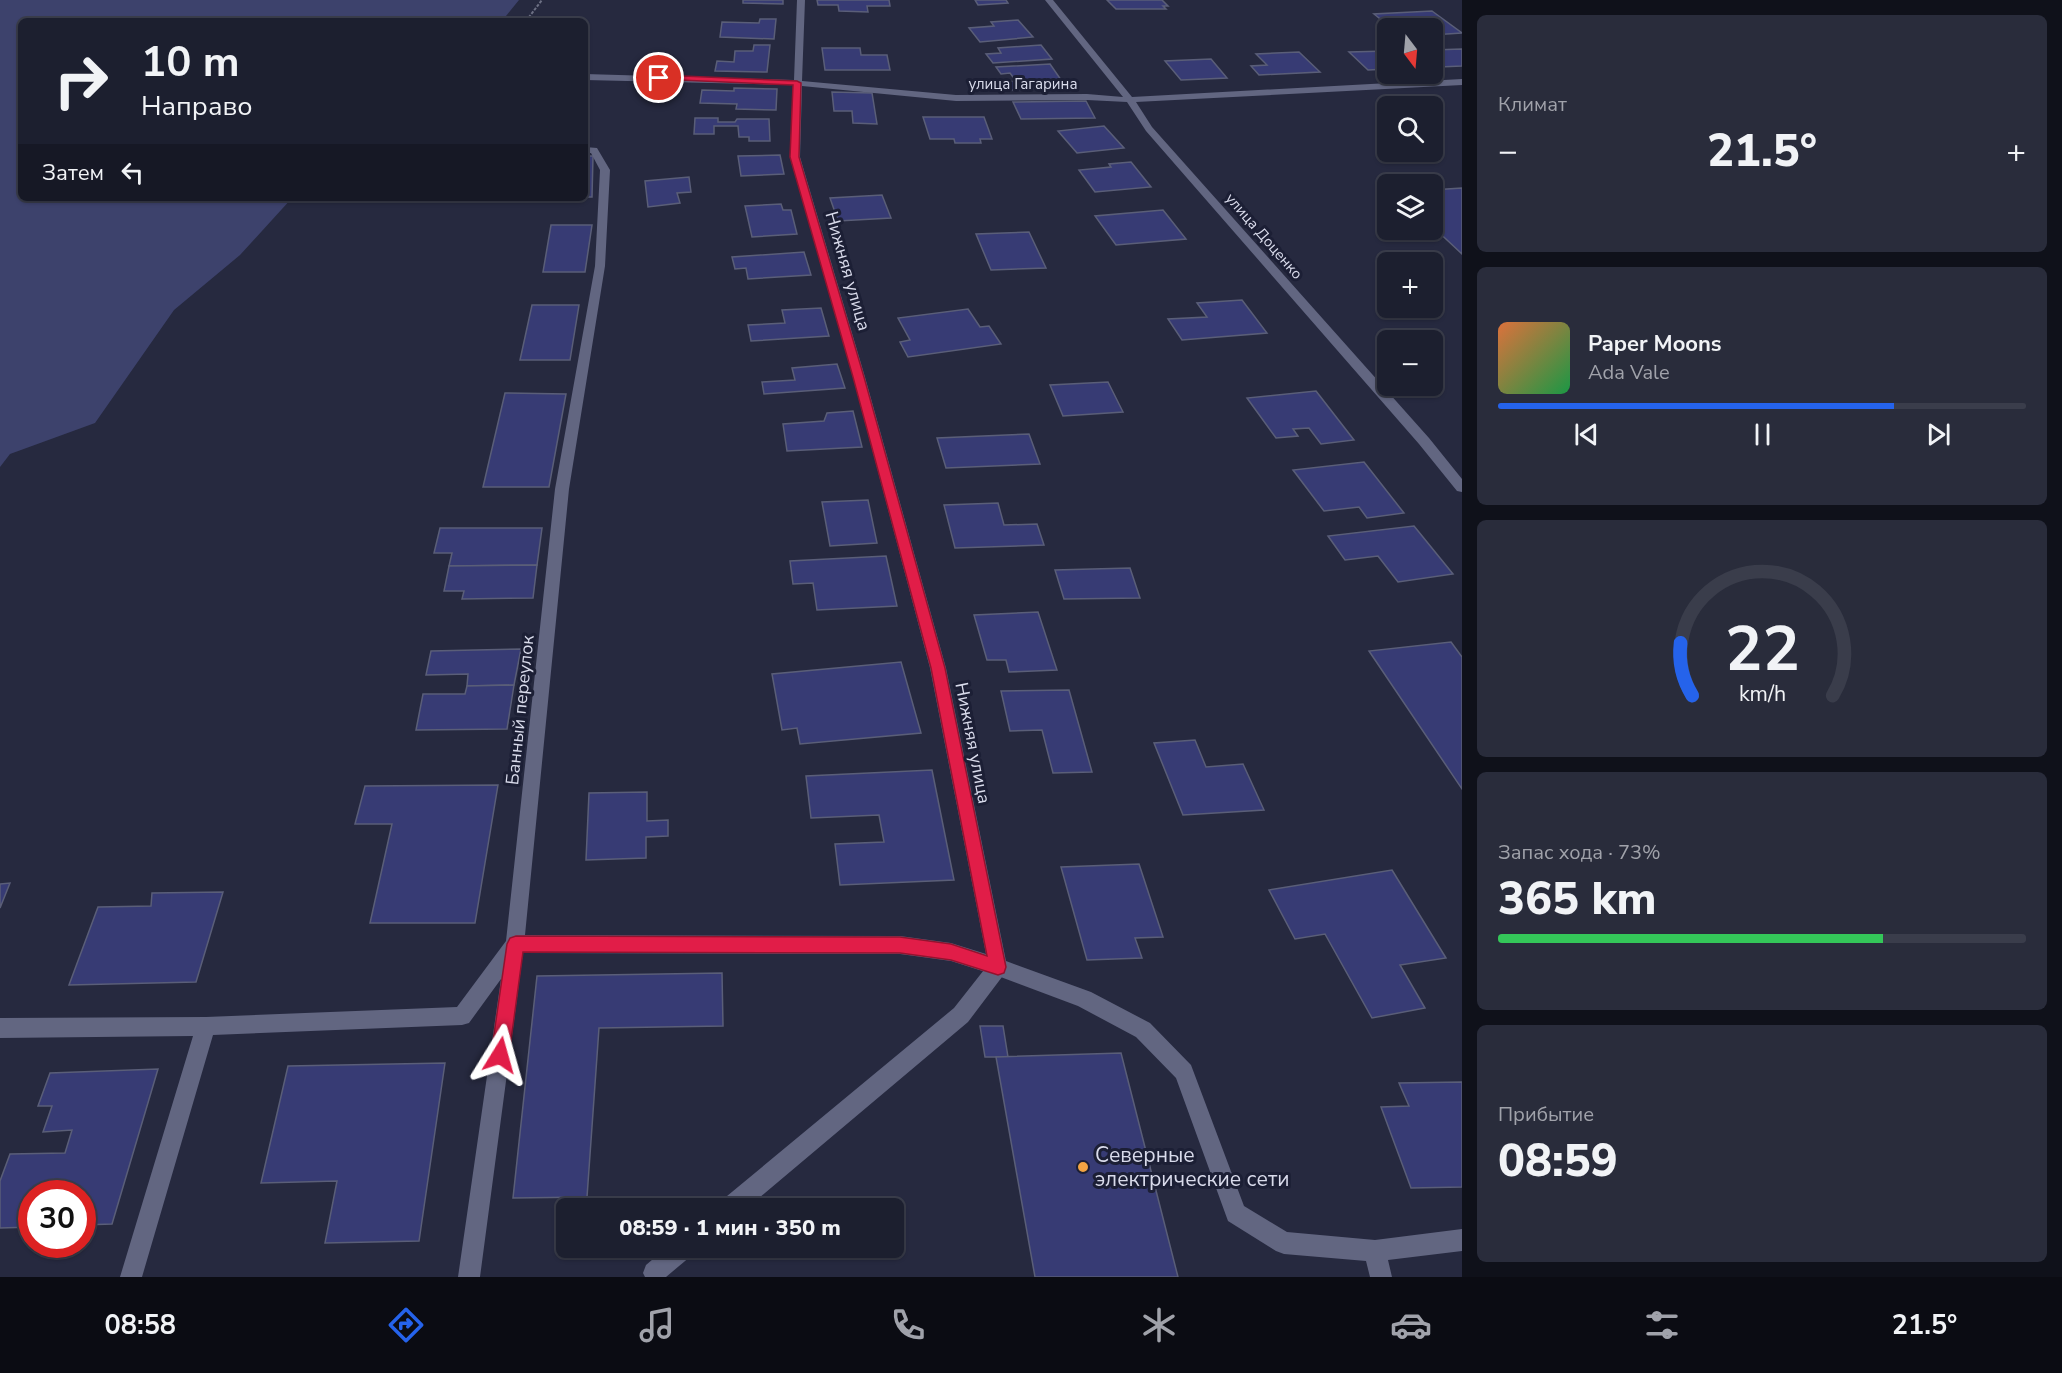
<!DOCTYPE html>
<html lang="ru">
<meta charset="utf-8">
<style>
:root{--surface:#1c1f2f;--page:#292c3b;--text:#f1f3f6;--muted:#a0a2aa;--line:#3a3d4b;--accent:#2563eb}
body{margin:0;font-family:"Nunito Sans",sans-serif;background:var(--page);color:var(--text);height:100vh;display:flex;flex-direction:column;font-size:22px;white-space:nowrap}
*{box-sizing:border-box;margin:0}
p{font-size:20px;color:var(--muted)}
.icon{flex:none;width:33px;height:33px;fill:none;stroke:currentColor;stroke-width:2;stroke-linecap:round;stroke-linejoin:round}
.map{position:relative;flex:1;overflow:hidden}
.drawer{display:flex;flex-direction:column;gap:15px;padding:15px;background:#0f111a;width:600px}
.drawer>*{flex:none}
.top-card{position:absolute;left:18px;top:18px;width:570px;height:183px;border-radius:9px;box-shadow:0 2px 4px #0004,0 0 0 2px var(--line);background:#1c1f2f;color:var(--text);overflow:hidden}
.needle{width:39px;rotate:164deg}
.controls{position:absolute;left:1377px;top:18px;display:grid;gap:12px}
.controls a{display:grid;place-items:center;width:66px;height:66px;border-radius:9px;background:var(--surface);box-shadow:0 2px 4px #0004,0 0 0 2px var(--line);font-size:30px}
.speed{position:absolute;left:18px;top:1180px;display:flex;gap:12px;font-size:30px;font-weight:700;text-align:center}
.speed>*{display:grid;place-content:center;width:78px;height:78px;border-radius:50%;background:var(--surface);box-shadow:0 2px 4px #0004,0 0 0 2px var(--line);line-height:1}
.speed .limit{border:9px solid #d22;background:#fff;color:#111}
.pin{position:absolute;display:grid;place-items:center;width:51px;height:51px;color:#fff;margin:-26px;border:3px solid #fff;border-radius:50%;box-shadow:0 2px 6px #0007}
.me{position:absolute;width:66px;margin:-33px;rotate:8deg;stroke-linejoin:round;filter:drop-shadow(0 0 4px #0008)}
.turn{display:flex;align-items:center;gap:21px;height:126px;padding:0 24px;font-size:27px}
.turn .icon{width:78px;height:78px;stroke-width:2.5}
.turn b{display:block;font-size:42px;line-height:51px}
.then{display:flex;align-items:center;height:57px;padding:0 24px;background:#0003;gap:12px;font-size:22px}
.big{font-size:45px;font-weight:800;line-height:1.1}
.drawer .tile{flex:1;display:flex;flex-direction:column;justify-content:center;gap:9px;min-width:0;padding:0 21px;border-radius:9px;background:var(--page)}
.drawer .dial{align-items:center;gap:0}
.dial svg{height:156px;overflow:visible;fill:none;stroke:var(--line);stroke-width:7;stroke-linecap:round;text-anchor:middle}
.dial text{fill:var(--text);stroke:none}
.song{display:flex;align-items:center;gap:18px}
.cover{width:72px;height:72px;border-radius:9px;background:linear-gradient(135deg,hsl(20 70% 55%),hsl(140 70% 35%))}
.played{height:6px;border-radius:3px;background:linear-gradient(90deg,var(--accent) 75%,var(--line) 75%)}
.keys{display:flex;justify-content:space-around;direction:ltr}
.heat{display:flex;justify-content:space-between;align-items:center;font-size:33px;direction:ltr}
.charge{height:9px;border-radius:4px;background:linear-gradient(90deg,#34c759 73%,var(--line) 0)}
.trip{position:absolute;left:556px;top:1198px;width:348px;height:60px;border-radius:9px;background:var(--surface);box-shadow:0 2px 4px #0004,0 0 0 2px var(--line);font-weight:800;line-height:60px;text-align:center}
.tabs{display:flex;height:96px;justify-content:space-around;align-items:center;background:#0b0c13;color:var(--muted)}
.tabs .icon{width:42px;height:42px}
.tabs .selected{color:var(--accent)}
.tabs b{font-size:27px;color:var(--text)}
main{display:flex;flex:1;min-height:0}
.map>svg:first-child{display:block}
.green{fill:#3d426c}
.building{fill:#373b74;stroke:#5a5e78;stroke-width:1.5}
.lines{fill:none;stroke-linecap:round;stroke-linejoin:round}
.path{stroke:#6d7084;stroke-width:2;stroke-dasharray:3 1.5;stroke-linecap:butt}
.lane{fill:#626681;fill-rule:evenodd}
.street{fill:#626681;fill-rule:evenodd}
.route{fill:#e11d48;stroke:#92132f;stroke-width:1.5}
.poi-dot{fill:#f3a443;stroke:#1c1f35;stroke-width:2}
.labels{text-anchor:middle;stroke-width:6;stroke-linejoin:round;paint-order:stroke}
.far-street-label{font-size:15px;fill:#d9dbeb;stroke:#1c1f35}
.street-label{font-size:18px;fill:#d9dbeb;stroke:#1c1f35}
.near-poi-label{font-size:21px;fill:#d9dbeb;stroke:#1c1f35;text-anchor:start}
</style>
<main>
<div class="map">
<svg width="1462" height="1277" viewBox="0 0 1462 1277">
<rect width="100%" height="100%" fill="#26293f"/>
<polygon class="green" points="0,0 519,0 502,21 21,21 21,198 292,198 240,255 174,310 95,423 10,454 0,467"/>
<g class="building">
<polygon points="743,0 783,0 783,4 743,3"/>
<polygon points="817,0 889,0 890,6 867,6 868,12 839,11 838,5 818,5"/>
<polygon points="975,0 1006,0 1008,3 978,5"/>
<polygon points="1107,0 1162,0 1168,6 1163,6 1166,9 1116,9"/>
<polygon points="1432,11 1462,33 1432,35 1432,28 1389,26 1374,14"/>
<polygon points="760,19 776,19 774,39 720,37 722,22 759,23"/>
<polygon points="1018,20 1033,37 980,42 969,28 994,26 991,22"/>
<polygon points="754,45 770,45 767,72 715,71 717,61 734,62 735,51 753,51"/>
<polygon points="1041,45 1052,59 993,63 986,54 1001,53 998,48"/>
<polygon points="822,48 860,48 861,55 887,55 890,70 825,70"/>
<polygon points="1462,49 1462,66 1439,67 1432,62 1432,50"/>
<polygon points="1388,51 1388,69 1368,70 1349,52"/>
<polygon points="1299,52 1320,72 1259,75 1251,66 1267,65 1256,54"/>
<polygon points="1211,59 1227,78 1181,80 1165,61"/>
<polygon points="1050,64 1066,87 1012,90 1006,82 1016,81 1010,73 1001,74 996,67"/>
<polygon points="734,88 777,89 776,110 736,109 737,104 700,103 702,90 734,91"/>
<polygon points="832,92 872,93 877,124 853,123 852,111 834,111"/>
<polygon points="1086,101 1095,118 1021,119 1013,102"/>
<polygon points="923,117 984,117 992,139 980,139 981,143 955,143 954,139 930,139"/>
<polygon points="695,118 718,118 718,122 735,122 737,119 769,119 770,141 749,141 749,137 739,137 738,126 714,126 714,134 694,134"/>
<polygon points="1104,126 1124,148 1077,153 1058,131"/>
<polygon points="780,155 784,174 741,176 738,156"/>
<polygon points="585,156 593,156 592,197 585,197"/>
<polygon points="1131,162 1151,187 1095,192 1079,170 1111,167 1109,164"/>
<polygon points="689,177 691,192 677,193 680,203 648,207 645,181"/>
<polygon points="1462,188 1462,254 1432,226 1432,190"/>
<polygon points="882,195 891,218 838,221 830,198"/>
<polygon points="781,204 783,210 791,210 797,234 752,237 745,206"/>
<polygon points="1163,210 1186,239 1116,245 1095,216"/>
<polygon points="551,225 592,225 585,272 543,272"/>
<polygon points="1029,232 1046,268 991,270 976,234"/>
<polygon points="804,252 811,275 748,279 746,268 735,269 732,257"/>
<polygon points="1242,300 1267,333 1182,340 1168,319 1207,317 1197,303"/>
<polygon points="532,305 579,305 570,360 520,360"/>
<polygon points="821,308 829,336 751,341 748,325 785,323 782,310"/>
<polygon points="968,309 980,327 989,326 1001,344 908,357 900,342 910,340 898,318"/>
<polygon points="837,364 845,388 764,394 762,382 795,380 792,368"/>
<polygon points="1108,382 1123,412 1063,416 1050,385"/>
<polygon points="1316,391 1354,440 1321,444 1309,428 1293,429 1298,436 1276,438 1247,398"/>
<polygon points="505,393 566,394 549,487 483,487"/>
<polygon points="853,411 862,447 787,451 783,424 824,421 827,413"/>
<polygon points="1029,434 1040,464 946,468 937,438"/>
<polygon points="1364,462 1404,513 1367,518 1359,507 1324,511 1293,470"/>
<polygon points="868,500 877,543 830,546 822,502"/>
<polygon points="998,503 1004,525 1037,524 1044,545 955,548 944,505"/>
<polygon points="1414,526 1453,574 1398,582 1378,556 1345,560 1328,536"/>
<polygon points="440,528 542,528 537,565 449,566 452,553 434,553"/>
<polygon points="886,556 897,606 817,610 813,583 793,584 790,561"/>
<polygon points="537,565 533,598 462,599 464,591 444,591 449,566"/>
<polygon points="1130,568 1140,598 1064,599 1055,570"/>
<polygon points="1038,612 1057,670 1009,672 1006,660 987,660 974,615"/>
<polygon points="1451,642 1462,657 1462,789 1369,651"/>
<polygon points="521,649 514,685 467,686 468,674 426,675 431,651"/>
<polygon points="901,662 921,733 800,744 797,728 782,730 772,674"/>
<polygon points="514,685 507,729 416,730 423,694 465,694 467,686"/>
<polygon points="1069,690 1092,772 1053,773 1042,730 1010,731 1001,691"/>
<polygon points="1195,740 1206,767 1243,764 1264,810 1183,815 1154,743"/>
<polygon points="932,770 954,880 840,885 835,844 884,842 879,815 811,818 806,776"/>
<polygon points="498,785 475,923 370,923 392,824 355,824 365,786"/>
<polygon points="647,792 647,821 668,820 668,836 646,837 646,858 586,860 589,793"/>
<polygon points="1139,864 1163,937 1135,938 1142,958 1087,960 1061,867"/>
<polygon points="1392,870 1446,958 1400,965 1425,1008 1372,1018 1325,934 1295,939 1269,890"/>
<polygon points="10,883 0,908 0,884"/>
<polygon points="223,892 196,982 69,985 98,907 151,906 152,893"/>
<polygon points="722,973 723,1026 599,1028 587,1197 513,1198 537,976"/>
<polygon points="980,1026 1003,1026 1008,1057 985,1057"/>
<polygon points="1121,1053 1178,1277 1035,1277 996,1057"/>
<polygon points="445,1063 419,1241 325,1243 337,1181 261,1183 288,1066"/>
<polygon points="158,1069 112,1224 82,1225 82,1194 32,1194 32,1227 0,1228 0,1181 10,1154 65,1153 72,1130 43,1132 52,1106 38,1106 50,1073"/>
<polygon points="1462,1082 1462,1187 1411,1188 1381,1107 1409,1106 1399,1083"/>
</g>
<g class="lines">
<polyline class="path" points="526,21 542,0"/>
<g class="lane">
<polygon points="998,958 1005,961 1007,967 1005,973 968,1022 746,1209 718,1209 721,1201 954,1008 991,961"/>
<polygon points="666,1248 694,1248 691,1256 666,1277 645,1277 643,1273 646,1265"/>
</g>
<polygon class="street" points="797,0 805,0 802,81 956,95 1087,94 1123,97 1045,0 1053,0 1132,97 1462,79 1462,85 1136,102 1152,127 1429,438 1462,479 1462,492 1457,491 1419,444 1146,131 1127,102 1087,100 956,101 802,86 800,157 865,377 946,668 1006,961 1091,992 1150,1023 1191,1065 1244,1206 1287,1232 1375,1240 1462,1229 1462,1251 1388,1260 1392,1277 1370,1277 1366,1261 1284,1254 1276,1251 1228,1221 1176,1078 1136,1037 1078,1006 998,976 951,961 900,954 523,953 480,1277 458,1277 501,979 469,1023 462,1025 213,1035 142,1277 120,1277 193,1036 0,1038 0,1018 206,1017 457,1007 506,941 555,489 595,266 600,170 591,153 585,153 585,147 597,148 610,170 605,266 569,489 525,935 900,936 951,943 986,954 930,668 853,377 790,157 793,85 585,80 585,74 794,80"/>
</g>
<polygon class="route" points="659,75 797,81 801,83 799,157 864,377 945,668 1006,967 1004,973 998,975 951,960 900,953 523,952 509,1055 506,1061 500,1064 494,1061 491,1055 507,944 510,938 516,936 900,937 951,944 987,956 931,668 853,377 790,157 793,85 657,79 655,78"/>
<circle class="poi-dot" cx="1083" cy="1167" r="6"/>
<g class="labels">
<g class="far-street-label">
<text x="1023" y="89">улица Гагарина</text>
<text transform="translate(1264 236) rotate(49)" y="5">улица Доценко</text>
</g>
<g class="street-label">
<text transform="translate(848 271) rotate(74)" y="6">Нижняя улица</text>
<text transform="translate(520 710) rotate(-84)" y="6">Банный переулок</text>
<text transform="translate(973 743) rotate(79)" y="6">Нижняя улица</text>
</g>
<g class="near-poi-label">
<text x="1095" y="1162">Северные<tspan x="1095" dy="24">электрические сети</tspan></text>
</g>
</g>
</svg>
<div class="controls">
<a><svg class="needle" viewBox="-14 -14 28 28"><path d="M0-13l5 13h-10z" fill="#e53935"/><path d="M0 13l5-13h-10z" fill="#a0a2aa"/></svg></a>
<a><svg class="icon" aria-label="search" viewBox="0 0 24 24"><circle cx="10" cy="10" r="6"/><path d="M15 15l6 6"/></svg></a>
<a><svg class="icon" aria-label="layers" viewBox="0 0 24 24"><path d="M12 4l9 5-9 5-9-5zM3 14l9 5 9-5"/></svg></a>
<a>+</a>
<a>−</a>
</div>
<div class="speed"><div class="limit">30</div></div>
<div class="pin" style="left:659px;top:78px;background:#d93025"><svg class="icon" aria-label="arrive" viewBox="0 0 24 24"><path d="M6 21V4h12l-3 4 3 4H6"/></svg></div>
<svg class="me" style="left:500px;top:1055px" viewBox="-20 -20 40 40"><path d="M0-17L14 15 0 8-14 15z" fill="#e11d48" stroke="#fff" stroke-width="4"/></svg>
<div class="trip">08:59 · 1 мин · 350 m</div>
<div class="top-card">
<div class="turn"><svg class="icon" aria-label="right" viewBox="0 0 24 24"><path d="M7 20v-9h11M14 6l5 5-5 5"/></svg><div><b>10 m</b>Направо</div></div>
<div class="then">Затем<svg class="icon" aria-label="left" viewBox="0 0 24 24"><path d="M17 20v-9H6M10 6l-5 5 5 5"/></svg></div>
</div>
</div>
<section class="drawer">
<div class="tile"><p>Климат</p>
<div class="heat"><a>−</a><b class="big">21.5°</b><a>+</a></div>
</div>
<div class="tile">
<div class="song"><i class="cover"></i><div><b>Paper Moons</b><p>Ada Vale</p></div></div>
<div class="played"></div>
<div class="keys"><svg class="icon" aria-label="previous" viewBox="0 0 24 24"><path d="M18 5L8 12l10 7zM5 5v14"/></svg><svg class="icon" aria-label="pause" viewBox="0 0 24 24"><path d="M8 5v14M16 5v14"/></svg><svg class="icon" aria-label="next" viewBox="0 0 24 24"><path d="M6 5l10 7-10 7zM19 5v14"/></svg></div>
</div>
<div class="tile dial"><svg viewBox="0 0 100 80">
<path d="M14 69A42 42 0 1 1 86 69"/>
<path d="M14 69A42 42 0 0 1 8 42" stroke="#2563eb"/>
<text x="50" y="56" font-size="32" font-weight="700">22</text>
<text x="50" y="72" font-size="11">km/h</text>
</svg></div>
<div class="tile"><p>Запас хода · 73%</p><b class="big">365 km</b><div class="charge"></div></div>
<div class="tile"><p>Прибытие</p><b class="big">08:59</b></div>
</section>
</main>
<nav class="tabs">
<b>08:58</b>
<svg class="icon selected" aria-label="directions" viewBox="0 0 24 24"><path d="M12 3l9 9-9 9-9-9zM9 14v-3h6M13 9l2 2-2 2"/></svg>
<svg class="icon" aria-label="music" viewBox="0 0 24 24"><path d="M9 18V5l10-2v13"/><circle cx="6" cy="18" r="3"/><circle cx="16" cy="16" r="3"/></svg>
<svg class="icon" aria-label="phone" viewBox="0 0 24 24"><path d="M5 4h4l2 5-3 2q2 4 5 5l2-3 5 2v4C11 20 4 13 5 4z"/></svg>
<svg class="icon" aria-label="climate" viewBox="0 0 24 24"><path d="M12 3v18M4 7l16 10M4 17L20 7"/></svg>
<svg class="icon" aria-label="car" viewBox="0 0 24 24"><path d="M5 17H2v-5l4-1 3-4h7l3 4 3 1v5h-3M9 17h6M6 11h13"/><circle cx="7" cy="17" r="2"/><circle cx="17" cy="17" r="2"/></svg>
<svg class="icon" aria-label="filters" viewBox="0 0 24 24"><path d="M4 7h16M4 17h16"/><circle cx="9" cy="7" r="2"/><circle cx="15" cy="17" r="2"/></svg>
<b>21.5°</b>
</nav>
